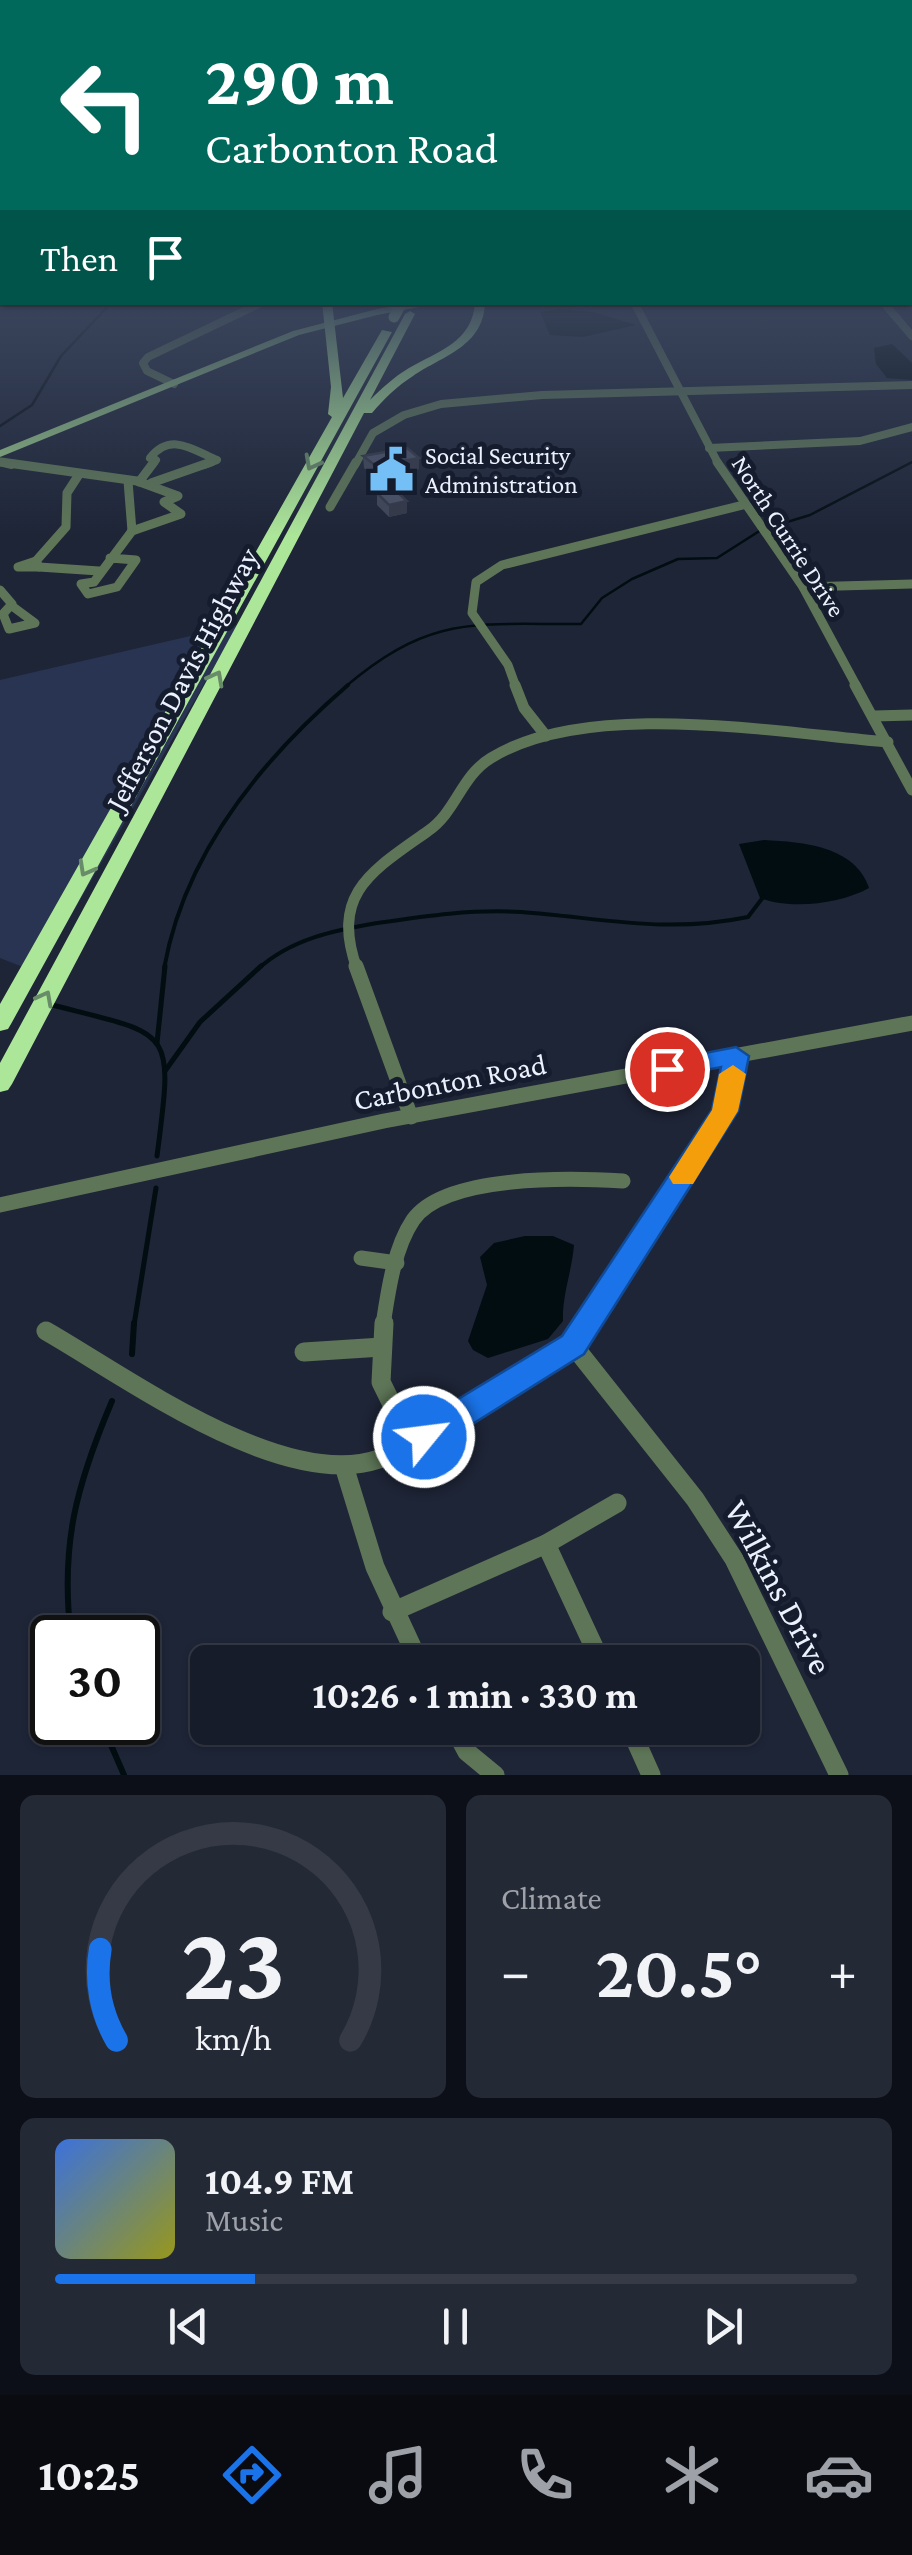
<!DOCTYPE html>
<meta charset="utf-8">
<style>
:root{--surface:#161c29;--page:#232935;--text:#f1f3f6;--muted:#9ea1a8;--line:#353a46;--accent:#1a73e8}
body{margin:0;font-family:"Crimson Pro",serif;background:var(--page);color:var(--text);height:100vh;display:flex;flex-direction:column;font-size:38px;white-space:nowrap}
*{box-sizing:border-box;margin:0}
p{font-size:32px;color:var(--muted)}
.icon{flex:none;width:55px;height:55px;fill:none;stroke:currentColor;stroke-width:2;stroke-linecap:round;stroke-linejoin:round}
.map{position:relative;height:1775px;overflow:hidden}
.details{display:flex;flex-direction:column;gap:20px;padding:20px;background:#0c0f17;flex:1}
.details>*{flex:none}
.top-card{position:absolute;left:0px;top:0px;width:912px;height:305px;box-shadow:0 2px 8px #0004,0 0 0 2px var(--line);background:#00695c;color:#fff;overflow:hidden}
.speed{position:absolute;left:30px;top:1615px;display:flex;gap:20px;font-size:50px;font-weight:700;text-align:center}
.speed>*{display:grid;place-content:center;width:130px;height:130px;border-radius:50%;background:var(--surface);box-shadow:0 2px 8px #0004,0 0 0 2px var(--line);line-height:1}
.speed .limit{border:5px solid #111;border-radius:15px;background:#fff;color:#111}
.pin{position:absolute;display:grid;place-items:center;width:85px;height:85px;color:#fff;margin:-42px;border:5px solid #fff;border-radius:50%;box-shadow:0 2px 10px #0007}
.me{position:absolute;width:110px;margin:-55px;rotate:61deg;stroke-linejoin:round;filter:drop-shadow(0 0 8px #0008)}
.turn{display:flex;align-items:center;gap:35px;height:210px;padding:0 40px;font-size:45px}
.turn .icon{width:130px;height:130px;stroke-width:2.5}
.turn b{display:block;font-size:70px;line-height:85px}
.then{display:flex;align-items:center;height:95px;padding:0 40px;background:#0003;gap:20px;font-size:38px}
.big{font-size:75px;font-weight:700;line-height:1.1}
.details .card{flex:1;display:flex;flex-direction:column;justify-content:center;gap:15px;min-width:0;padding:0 35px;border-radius:15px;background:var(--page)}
.details .dial{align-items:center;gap:0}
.dial svg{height:260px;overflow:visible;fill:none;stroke:var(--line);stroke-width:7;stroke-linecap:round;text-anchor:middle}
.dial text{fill:var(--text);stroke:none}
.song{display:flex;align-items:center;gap:30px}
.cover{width:120px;height:120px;border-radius:15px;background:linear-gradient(135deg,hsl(220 70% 55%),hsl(60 70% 35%))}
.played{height:10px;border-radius:5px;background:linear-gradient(90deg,var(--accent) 25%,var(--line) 25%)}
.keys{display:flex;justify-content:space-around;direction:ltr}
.heat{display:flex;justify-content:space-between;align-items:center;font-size:55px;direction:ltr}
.details .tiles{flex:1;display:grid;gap:20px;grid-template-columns:1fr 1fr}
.card:last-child{grid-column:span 2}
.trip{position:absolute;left:190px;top:1645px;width:570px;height:100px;border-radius:15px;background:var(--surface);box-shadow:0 2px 8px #0004,0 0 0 2px var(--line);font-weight:700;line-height:100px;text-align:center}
.dock{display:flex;height:160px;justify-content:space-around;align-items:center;background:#090b10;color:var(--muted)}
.dock .icon{width:70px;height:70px}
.dock .active{color:var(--accent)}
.dock b{font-size:45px;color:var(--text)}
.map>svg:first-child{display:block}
.green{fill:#283452}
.water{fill:#010d11}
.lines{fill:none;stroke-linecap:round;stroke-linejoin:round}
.stream-far3{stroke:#010d11;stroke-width:2.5}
.stream-far2{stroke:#010d11;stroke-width:4}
.stream-far1{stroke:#010d11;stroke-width:5}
.stream{stroke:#010d11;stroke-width:6}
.minor-far4{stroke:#5e7657;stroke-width:8}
.minor-far3{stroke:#5e7657;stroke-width:9}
.minor-far2{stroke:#5e7657;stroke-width:11}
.minor-far1{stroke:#5e7657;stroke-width:15}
.minor{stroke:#5e7657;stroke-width:19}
.major{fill:#96c687;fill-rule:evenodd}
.highway{fill:#ace699;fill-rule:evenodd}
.highway-bridge{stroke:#ace699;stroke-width:11}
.wall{fill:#404759}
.shaded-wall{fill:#343948}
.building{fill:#4a5267;stroke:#343948;stroke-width:2.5}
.oneway{stroke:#688b68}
.route{fill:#1a73e8;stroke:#114b97;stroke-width:2.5}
.slow{fill:#f59e0b}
.labels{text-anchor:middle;stroke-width:10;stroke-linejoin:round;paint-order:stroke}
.far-poi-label{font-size:25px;fill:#ecf1fe;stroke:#151c2d;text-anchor:start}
.far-street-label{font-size:25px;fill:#ecf1fe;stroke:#151c2d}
.street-label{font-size:30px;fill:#ecf1fe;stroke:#151c2d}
.near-street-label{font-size:35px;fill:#ecf1fe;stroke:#151c2d}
</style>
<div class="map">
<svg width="912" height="1775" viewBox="0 0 912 1775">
<rect width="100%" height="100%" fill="#1e2537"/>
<polygon class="green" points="238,625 38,973 0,958 0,680"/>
<g class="water">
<polygon points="560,309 593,312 636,325 583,337 550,335 540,312"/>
<polygon points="892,344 912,363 912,380 887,378 876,364 874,348"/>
<path d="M764,840c39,2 91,6 105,48 -29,16 -78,22 -109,10l-21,-54z"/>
<path d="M525,1236h28l21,9c-2,26 -12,50 -11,76l-15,18 -60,19 -15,-8 -5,-9 19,-56 -7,-28 14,-14z"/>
</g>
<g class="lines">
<g class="stream-far3">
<polyline points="0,426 32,405 61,356 112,302"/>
<path d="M345,687c87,-74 131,-62 236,-63l21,-26 30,-19 46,-20 39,-1 44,-28 49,-15 102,-53"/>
</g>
<g class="stream-far2">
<path d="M164,969c20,-115 98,-210 184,-284"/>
<path d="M258,969c33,-30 77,-39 119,-46 48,-7 95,-14 144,-11 82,6 145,22 227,5l16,-21"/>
</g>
<g class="stream-far1">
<path d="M48,1004c126,32 126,21 109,152"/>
<polyline points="157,1043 165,966"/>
<polyline points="165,1071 200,1022 261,966"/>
<polyline points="134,1325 156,1188"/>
</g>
<g class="stream">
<polyline points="132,1354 134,1323"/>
<path d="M71,1638c-11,-93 5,-152 41,-237"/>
<polyline points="101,1722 124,1775"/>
</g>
<g class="minor-far4">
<polyline points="634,302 719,465"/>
<polyline points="883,302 912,336"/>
<polyline points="174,384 147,371 143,363 148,357 263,302"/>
<polyline points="709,448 860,441 912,427"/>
<polyline points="0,462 11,465"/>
<path d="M152,465l4,-5 -6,-2c20,-26 42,-9 67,2l-13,5"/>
<polyline points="355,465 373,433 404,415 441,404 542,395 912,385"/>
</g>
<g class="minor-far3">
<polyline points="1,462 137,481 178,496 164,502 181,514 132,531"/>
<polyline points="717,462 803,587 857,687"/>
<polyline points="128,481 132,531"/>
<polyline points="139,482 154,462"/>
<polyline points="151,483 211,462"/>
<polyline points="330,507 356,462"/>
<polyline points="110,558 136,560 117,587 88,594 81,584 94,582 132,531"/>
<polygon points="36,561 39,567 18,567"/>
<polyline points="36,561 66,527 67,493 78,476"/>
<polyline points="39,567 99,571"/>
<polyline points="803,587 912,584"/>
<polyline points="0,590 12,604 3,614 9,629 35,623 12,606"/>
<polyline points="516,687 508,665 472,613 476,582 502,565 743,505"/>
</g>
<g class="minor-far2">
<polyline points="515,685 524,708 546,736"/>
<polyline points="855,685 912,790"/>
<polyline points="874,716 912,715"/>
<path d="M357,969c-27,-76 15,-98 71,-138 28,-19 33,-55 63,-73 97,-60 287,-25 397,-16"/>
</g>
<g class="minor-far1">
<polyline points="356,966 411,1117"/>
<polyline points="0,1205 384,1121 912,1023"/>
<polyline points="361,1258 397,1263"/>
<path d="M383,1325c5,-33 11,-77 30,-105 32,-46 160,-42 210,-39"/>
<polyline points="586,1325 725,1111 736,1056"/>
</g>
<g class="minor">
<polyline points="384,1323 381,1382 411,1443"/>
<path d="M46,1331c82,47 237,161 333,128 30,-10 60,-31 88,-46 41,-22 95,-51 120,-90"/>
<polyline points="573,1345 695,1499 734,1559 839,1775"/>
<polyline points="304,1352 382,1347"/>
<polyline points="344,1466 375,1567 419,1662"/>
<polyline points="546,1544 601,1662"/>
<polyline points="392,1612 546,1544 617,1503"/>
<polyline points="454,1728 467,1752 495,1775"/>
<polyline points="630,1728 651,1775"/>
</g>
<g class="major">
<rect x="910" y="293" width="2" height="6"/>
<polygon points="420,302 445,302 377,315 299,335 0,457 0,450 293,331 377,309"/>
</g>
<g class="highway">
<polygon points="322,302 332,302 343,398 382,330 392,332 11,1024 8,1029 0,1031 0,1004 332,417 328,414 331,387"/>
<path d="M475,302h10c-1,44 -41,53 -72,74 -16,10 -29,23 -41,37h-8l-352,671 -4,6 -8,2v-29l405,-749 5,-3 5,3 -45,86c12,-12 24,-23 39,-32 29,-17 64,-26 66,-66z"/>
</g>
<polyline class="highway-bridge" points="394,317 402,302"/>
</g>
<g class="wall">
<polygon points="363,456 419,458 419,469 377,478 364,468"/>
<polygon points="377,493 407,513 389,517 377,505"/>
</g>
<g class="shaded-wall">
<polygon points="419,458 419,469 377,478 376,466"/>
<polygon points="407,501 407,513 389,517 389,505"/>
</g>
<g class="building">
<polygon points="407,448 419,458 376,466 363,456"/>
<polygon points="395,490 407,501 389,505 377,493"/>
</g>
<defs><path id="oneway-chevron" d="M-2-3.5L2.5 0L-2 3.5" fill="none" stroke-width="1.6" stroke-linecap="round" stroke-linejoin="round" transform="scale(2.5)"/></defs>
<g class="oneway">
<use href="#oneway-chevron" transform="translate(312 463) rotate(118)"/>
<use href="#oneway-chevron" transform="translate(216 678) rotate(-62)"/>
<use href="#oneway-chevron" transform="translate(86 869) rotate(119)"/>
<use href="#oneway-chevron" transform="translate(45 998) rotate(-62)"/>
</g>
<linearGradient id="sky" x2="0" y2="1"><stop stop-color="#10141e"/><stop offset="0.54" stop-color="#3b465e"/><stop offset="1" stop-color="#3b465e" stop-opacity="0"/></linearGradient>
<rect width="912" height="536" fill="url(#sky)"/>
<polygon class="route" points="736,1047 749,1056 738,1111 584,1354 436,1447 424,1451 412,1447 408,1437 412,1427 562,1336 712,1110 721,1067 667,1078 654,1069 658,1062"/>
<polygon class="slow" points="733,1065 746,1074 738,1111 693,1184 673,1184 669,1177 712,1110 719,1074"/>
<defs>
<symbol id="civic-bare" viewBox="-9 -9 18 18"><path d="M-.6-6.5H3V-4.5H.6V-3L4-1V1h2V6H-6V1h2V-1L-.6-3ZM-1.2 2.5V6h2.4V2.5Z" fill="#74c0f6" stroke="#151c2d" stroke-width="2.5" paint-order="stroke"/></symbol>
</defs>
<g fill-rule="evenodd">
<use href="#civic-bare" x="360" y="438" width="63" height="63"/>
</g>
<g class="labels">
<g class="far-poi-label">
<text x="425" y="464">Social Security<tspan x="425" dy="29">Administration</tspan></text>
</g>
<g class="far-street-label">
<text transform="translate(789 536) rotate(57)" y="9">North Currie Drive</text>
</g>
<g class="street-label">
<text transform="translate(182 679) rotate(-62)" y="10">Jefferson Davis Highway</text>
<text transform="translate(450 1082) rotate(-11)" y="10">Carbonton Road</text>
</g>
<g class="near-street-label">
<text transform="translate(779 1587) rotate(62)" y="12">Wilkins Drive</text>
</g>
</g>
</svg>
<div class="speed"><div class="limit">30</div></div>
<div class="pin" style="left:667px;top:1069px;background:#d93025"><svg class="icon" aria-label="arrive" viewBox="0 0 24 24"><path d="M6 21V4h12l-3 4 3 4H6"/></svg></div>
<svg class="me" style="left:424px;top:1437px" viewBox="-20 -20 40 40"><circle r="17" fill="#1a73e8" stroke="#fff" stroke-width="3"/><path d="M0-11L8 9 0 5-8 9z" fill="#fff"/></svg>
<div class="trip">10:26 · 1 min · 330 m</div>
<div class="top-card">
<div class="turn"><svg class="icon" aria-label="left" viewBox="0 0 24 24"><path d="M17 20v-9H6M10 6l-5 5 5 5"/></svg><div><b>290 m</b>Carbonton Road</div></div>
<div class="then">Then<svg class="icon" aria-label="arrive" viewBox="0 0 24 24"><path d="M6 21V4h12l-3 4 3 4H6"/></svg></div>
</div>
</div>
<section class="details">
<div class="tiles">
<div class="card dial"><svg viewBox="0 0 100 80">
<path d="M14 69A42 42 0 1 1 86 69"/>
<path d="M14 69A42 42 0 0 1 9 41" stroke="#1a73e8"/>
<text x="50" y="56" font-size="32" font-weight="700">23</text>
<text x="50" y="72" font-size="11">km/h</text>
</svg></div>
<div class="card"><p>Climate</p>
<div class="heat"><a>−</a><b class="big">20.5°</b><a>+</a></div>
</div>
<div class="card">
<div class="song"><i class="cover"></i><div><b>104.9 FM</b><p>Music</p></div></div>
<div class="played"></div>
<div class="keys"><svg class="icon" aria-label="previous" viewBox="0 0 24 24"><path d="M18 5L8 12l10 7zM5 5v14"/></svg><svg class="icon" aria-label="pause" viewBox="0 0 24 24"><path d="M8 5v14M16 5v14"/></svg><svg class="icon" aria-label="next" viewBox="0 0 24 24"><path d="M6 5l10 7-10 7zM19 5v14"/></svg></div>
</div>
</div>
</section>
<nav class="dock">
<b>10:25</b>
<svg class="icon active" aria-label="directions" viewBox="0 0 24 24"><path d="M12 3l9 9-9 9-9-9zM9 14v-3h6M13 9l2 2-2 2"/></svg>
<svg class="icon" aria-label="music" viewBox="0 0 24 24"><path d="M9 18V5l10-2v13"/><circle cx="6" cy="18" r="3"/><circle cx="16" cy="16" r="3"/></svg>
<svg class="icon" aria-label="phone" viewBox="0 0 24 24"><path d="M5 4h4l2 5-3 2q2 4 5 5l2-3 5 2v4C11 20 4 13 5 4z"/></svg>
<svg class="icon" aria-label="climate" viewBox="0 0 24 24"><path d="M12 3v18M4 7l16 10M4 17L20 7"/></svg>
<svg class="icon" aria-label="car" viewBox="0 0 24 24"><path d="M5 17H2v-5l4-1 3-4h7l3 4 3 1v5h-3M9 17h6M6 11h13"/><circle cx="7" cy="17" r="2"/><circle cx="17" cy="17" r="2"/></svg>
</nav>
